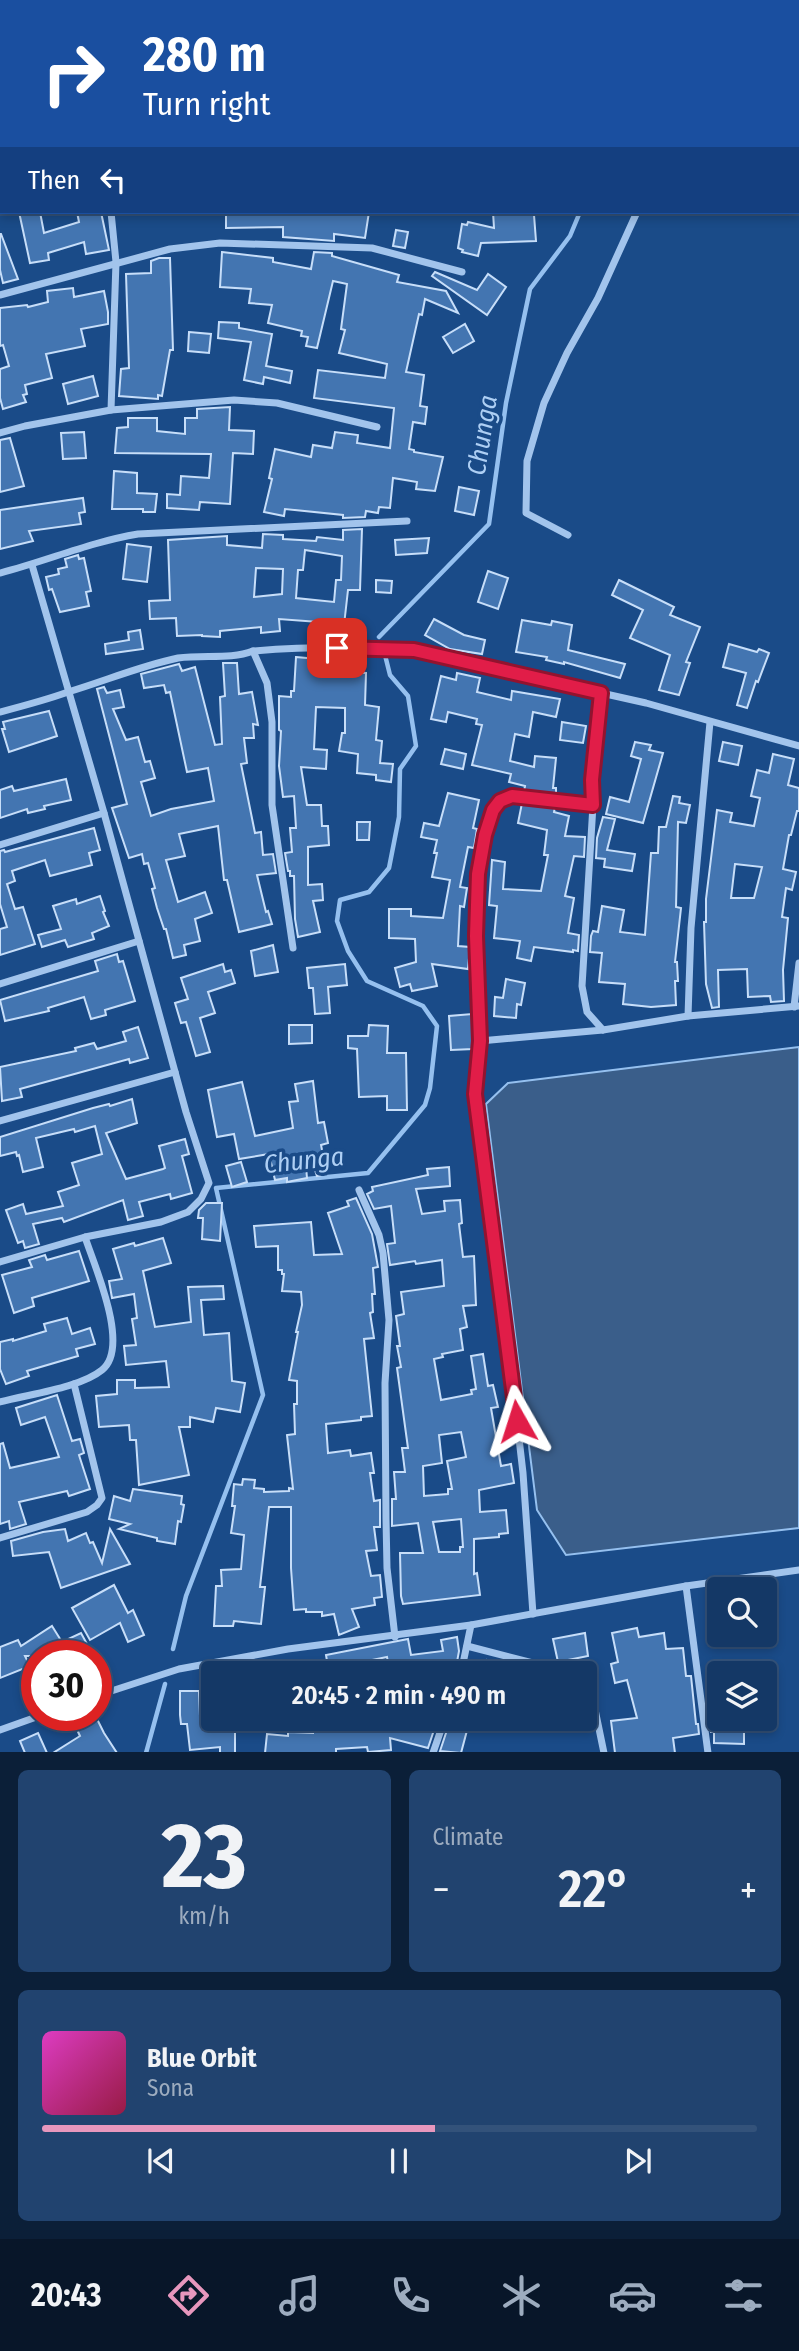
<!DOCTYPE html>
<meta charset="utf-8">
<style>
:root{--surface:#143866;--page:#21436f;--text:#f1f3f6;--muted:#9dacbf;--line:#33527a;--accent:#e797bd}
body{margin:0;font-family:"Fira Sans Condensed",sans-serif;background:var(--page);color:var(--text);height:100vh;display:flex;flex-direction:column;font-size:26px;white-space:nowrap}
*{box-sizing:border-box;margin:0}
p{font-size:23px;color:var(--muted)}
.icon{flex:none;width:38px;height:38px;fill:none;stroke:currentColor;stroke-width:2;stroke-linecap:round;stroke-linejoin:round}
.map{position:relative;height:1752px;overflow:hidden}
.side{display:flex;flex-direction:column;gap:18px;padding:18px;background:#0b1f38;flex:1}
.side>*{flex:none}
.top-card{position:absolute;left:0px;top:0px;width:800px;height:214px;box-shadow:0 4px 10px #0003,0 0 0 2px var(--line);background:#1a4fa0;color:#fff;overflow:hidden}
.fabs{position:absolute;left:707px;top:1577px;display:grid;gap:14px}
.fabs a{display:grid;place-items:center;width:70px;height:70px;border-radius:7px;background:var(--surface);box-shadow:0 4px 10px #0003,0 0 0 2px var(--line);font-size:35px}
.speed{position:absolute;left:21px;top:1640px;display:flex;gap:14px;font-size:35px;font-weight:700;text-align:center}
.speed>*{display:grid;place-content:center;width:91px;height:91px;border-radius:50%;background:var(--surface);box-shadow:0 4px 10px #0003,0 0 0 2px var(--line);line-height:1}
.speed .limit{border:10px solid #d22;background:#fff;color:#111}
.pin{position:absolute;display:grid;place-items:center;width:60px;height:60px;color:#fff;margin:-30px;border-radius:14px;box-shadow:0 4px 10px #0006}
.me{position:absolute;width:77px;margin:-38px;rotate:354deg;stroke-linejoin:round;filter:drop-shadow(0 0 5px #0008)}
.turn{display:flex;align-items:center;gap:24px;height:147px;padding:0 28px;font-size:32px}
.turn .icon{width:91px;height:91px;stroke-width:2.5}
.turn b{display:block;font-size:49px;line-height:60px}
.then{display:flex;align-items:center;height:66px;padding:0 28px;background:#0003;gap:14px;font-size:26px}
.big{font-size:52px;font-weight:600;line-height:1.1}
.side .card{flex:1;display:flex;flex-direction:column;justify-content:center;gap:10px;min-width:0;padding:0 24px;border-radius:10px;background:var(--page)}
.side .dial{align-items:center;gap:0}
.dial b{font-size:91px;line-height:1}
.song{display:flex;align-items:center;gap:21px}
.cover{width:84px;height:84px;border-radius:10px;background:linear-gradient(135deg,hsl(310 70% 55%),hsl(340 70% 35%))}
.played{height:7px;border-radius:4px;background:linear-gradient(90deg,var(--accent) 55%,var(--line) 55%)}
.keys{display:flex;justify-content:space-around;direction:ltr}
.heat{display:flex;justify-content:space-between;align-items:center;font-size:38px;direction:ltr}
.side .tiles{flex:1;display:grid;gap:18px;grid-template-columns:1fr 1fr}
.card:last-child{grid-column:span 2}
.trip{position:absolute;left:201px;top:1661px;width:396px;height:70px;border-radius:7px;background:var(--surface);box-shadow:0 4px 10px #0003,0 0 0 2px var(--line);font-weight:600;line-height:70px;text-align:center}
.dock{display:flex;height:112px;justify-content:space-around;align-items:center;background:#081629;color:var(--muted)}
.dock .icon{width:49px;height:49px}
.dock .current{color:var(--accent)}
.dock b{font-size:32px;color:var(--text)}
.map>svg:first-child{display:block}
.water{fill:#3a5e8a;stroke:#95c0ef;stroke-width:2}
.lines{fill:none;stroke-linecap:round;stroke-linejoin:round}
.stream{stroke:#95c0ef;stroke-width:4.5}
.building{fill:#4375b1;stroke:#c7def9;stroke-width:2;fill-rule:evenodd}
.minor{stroke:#a2c4ec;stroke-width:7}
.route-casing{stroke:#92132f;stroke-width:18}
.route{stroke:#e11d48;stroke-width:12}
.labels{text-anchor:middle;stroke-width:7;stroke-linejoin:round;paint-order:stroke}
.water-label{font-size:26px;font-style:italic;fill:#aecff4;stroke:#1a4b88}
</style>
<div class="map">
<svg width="799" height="1753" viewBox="0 0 799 1753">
<rect width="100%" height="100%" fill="#1a4b88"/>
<polygon class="water" points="799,1047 799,1528 566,1555 537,1510 486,1104 508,1083"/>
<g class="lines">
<g class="stream">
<polyline points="648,2 649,0"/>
<polyline points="379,637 489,524 506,403 530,289 570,236 580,212"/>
<polyline points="173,1649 186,1596 263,1395 216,1188 368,1173 425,1105 430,1088 437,1026 423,1006 367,981 348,951 337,921 340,900 369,892 389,868 399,817 400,769 416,746 408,696 390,675 384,651"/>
<polyline points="146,1753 165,1684"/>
</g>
</g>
<g class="building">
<polygon points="19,212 40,212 44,233 79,222 77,212 101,212 109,250 86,254 84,242 48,253 49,260 30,263"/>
<polygon points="226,212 369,212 365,238 334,234 334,241 283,237 283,227 226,228"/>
<polygon points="493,212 532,212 532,215 534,215 536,241 481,243 478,256 462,252 463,250 458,248 462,224 467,225 468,222 494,228"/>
<polygon points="396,230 408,232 405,248 393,246"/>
<polygon points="0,234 1,234 18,279 3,283 0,270"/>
<polygon points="222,252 273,258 273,262 311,269 314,252 332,253 332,256 399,275 397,282 446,291 458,313 425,299 422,315 419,314 406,372 424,375 420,406 427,407 425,424 413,422 409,449 414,450 414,452 443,457 435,491 416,489 417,482 393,478 390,508 379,507 378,513 366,511 365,517 343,518 343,515 285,509 284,516 264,512 272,479 269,478 275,449 311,457 313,445 332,448 335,432 358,435 357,443 390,448 394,408 314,398 318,370 385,378 387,364 339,353 345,330 341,329 347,284 333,281 317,348 306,346 308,337 301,336 302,331 268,323 272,305 249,303 251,289 220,287"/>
<polygon points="159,258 170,258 173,350 170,350 162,396 158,395 158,399 119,396 121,369 129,368 126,274 151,273 151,261"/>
<polygon points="435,272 477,290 488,274 506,287 487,315 432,276"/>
<polygon points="73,288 74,297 104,291 108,312 108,324 81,329 85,346 46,354 52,378 25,385 27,394 23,395 26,402 3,409 0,398 0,369 9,366 3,345 0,346 0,308 27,305 28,307 48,302 47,291"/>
<polygon points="219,322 239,323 239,328 272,334 266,366 292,371 290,383 264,377 263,384 244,380 251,342 218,338"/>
<polygon points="465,324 474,341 453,353 443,337"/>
<polygon points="189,332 211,334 209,353 188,351"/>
<polygon points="93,376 98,396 68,404 63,384"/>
<polygon points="230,407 229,430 254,431 253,454 233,453 230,504 200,502 199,510 167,508 167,494 180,495 181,476 209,478 211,454 115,453 117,428 128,427 128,418 157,418 157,431 185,434 185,418 197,418 197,409"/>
<polygon points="84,432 86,458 63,459 61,433"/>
<polygon points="10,438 24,486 0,492 0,440"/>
<polygon points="114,471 137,473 137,493 157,494 155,512 143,512 143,509 112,509"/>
<polygon points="459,487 479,491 474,515 455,511"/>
<polygon points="83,498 85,512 79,513 81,524 29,531 33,541 0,549 0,510"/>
<path d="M362,529l-2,61h-12l-5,44 -12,-1 1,-10 -53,-4 1,12 -19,2v-6l-41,4v6l-18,-1v-1l-25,1 -1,-18 -26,1 -1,-18 21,-1 -2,-60 59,-4v9l35,3 1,-14 20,1v4l33,2 1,-4 26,3v-10zM305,550l37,6 -1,24h-5l-2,22 -38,-4 2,-28h5zM256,568l27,1 -1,25 -28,3z"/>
<polygon points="429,538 427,553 396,555 395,540"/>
<polygon points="127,544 151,547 147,582 123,579"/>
<polygon points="78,555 79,559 84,558 91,591 86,592 89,606 60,612 52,589 49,590 46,577 59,574 58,569 67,567 65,559"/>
<polygon points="488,571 508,578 498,609 478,602"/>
<polygon points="376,580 392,581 391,593 376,592"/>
<polygon points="619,580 674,607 670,615 700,627 686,662 690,663 679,695 659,690 670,655 630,638 643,610 612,595"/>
<polygon points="434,619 464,635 485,640 482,654 450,649 425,635"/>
<polygon points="522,620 551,625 552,621 572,625 568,650 625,664 620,678 564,662 564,664 546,660 547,657 516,652"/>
<polygon points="344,629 357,630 357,642 344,642"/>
<polygon points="140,630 143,649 106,654 105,644 129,640 128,632"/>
<polygon points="729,644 757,652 759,649 769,653 758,682 756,681 747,708 737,705 746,673 723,667"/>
<polygon points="296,657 317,659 316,670 366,673 365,705 379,707 376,740 382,741 380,763 393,764 391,782 376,780 376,775 357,773 358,754 339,751 342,733 345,733 345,708 316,707 314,749 327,750 326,769 301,767 307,805 321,805 322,826 328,826 329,845 308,847 308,885 322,884 323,900 313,901 320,932 298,937 295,919 294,876 290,876 290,871 288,871 285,853 292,852 290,828 296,828 294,796 283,797 279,766 281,731 279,730 279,696 291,697 291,691 294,691"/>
<polygon points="223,663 237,663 239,694 252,692 258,725 253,724 254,738 244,738 247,763 241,764 255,833 261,832 263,855 273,854 276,873 257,875 266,912 268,911 272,924 239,932 227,880 224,880 218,826 179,834 185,856 166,860 178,902 205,892 212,913 195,919 200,941 184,945 186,955 173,958 166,929 164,929 157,908 152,889 155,888 148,863 144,864 142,854 129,858 112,808 127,804 97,689 104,687 107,693 120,690 124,707 113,709 126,740 138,737 145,762 150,761 155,778 141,782 151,816 171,809 214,801 208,768 187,772 170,692 166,693 164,685 144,688 141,674 179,664 182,671 195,667 215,745 222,744 220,697 225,696"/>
<polygon points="457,673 480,678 477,692 511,700 512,691 560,699 556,717 533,712 529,737 515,734 510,761 534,767 535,756 556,758 553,788 556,788 556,795 524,791 525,786 509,782 511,774 472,765 482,725 476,724 477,719 448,712 446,722 431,719 441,676 456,680"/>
<polygon points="49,711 57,736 9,752 2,729 5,729 3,722"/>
<polygon points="562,722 586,726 583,743 560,740"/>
<polygon points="635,742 651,745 649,750 663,753 643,823 606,814 610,797 629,802 641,759 631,756"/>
<polygon points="723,742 742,746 738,765 719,761"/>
<polygon points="445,749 466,754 463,769 441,764"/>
<path d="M773,754l21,5 -6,26 11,3v23h-2l-6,24h-2l-6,34 13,3 -4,18 -6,-2 -4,29 6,1 -5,52 1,31 -13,1 -1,-6 -22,1 -1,-28 -29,1 1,37 -7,1 -6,-24 -2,-62h2v-23l11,-89 15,3 -2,9 24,4 6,-28 -9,-2 6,-26 12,3zM735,864l27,3 -8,31h-23z"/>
<polygon points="66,779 71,800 44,806 45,809 28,813 27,809 0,818 0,790 12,786 14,791"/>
<polygon points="448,793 479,800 473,828 477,829 474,848 468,847 460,887 467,888 464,907 460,906 458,946 470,947 468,969 432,964 437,986 412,991 410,984 400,987 395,968 416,962 415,939 389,938 389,909 411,909 411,916 443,918 450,880 432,877 437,853 434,853 437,840 421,837 424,823 439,826"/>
<polygon points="673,796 680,797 679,803 690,805 686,823 678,822 676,907 681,908 675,962 677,962 678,981 675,981 676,1005 651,1007 623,1004 625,984 599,982 602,953 590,952 591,936 593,931 598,932 602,906 624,910 620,932 645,935 651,853 658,853 659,827 666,827"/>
<polygon points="522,803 555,807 554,812 569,816 565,836 585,837 584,857 574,856 565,896 574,898 568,933 579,935 578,951 573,950 573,952 534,947 531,961 517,958 520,941 494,938 497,906 489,905 492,860 505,862 503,889 541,891 548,855 544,855 547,830 518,823"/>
<polygon points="603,817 615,819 607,850 635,854 632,871 604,867 605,859 596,858 597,838"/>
<polygon points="357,822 370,822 369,840 357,840"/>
<polygon points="94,828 100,850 89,853 92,865 50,876 45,860 12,871 15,881 7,884 15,909 23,907 35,944 0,955 0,929 7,927 0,904 0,851 4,850 5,852"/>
<polygon points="100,896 105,911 103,912 109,926 92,933 94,939 68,947 65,940 42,947 38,935 61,929 53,906 76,899 77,904"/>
<polygon points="273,945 278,972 255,976 251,951"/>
<polygon points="117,954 119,962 123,961 135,1001 105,1010 106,1015 91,1019 84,997 48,1008 49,1011 5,1021 0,1000 98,971 95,961"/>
<polygon points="223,964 225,972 231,970 235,983 208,992 215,1013 200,1018 210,1052 196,1056 186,1022 181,1023 175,1003 188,999 181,978"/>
<polygon points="345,964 347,985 328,987 330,1013 315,1014 313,988 309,988 307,968"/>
<polygon points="506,979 525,983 521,1005 517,1004 516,1018 494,1016 495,997 503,998"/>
<polygon points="472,1014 473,1049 451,1050 449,1016"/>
<polygon points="289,1025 312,1025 312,1043 289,1044"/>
<polygon points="369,1025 388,1026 387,1053 406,1053 407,1110 387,1110 387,1096 359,1097 357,1049 348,1048 348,1036 368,1036"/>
<polygon points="138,1027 148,1058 130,1063 129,1059 20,1089 22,1097 2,1101 0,1067 76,1051 75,1048 94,1043 97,1049 126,1041 123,1032"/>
<polygon points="313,1081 318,1123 324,1122 328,1143 321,1145 327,1174 317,1176 310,1155 305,1156 307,1178 287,1182 287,1178 275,1180 269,1154 239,1159 234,1134 217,1137 208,1090 242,1082 255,1136 293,1128 289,1102 298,1101 295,1084"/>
<polygon points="132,1099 137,1123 106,1133 126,1179 163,1169 165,1168 159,1146 185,1139 189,1154 182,1156 192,1193 171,1199 170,1194 139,1202 143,1216 128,1220 123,1200 64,1222 62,1218 33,1224 39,1244 25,1248 23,1241 18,1243 6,1210 23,1204 26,1214 63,1206 58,1192 79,1185 72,1163 102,1154 95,1126 75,1132 74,1129 36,1138 43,1167 23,1172 19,1155 17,1156 16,1152 0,1156 0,1137 93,1108 109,1104 110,1106"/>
<polygon points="241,1162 247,1182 232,1187 226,1166"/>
<path d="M449,1167l1,19 -34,3 6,25 23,-3 -1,-10 16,-1 2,23 -3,1 4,33 11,-1 2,49 -13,1 4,21 -7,2 3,21 -21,4 1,3 -9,2 7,41 31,-6 -1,-4 5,-1 -5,-33 12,-2 5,32 5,-1 5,22 -7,1 10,58 10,-2 3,19 -35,7 1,22 26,-2 2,23 -9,1v3l-25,2v35l3,-1 3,22 -77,9 -2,-8 -1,-43h23l-5,-30 -26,3v-27h4l-2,-27h11l-3,-24h6l-11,-80 4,-1 -4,-21h3l-4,-30 8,-2 -3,-22 43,-6 -2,-26 -26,4 -1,-3 -25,4 -3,-21 8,-1 -4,-37 -17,3 -7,-15 6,-3 -1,-4 56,-12 -1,-6zM461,1432l5,25 -19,4 5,28h-4v5l-24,2 -1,-30 19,-3 -3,-28zM461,1519l2,28h-3v5h-21l-6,-30z"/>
<polygon points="356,1198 372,1234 378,1267 373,1268 375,1294 372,1294 373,1312 370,1313 374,1338 364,1339 372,1416 361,1417 361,1420 326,1424 328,1453 350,1450 351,1456 371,1453 374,1473 370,1473 374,1501 380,1500 380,1527 374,1527 377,1550 366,1551 371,1576 380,1575 382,1597 374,1598 375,1605 352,1609 359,1627 339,1635 334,1614 322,1616 322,1612 306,1612 306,1609 294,1610 291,1568 291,1507 269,1507 260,1587 265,1587 261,1624 234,1621 233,1626 214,1626 216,1586 222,1586 221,1570 241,1569 244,1535 231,1533 235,1506 232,1506 234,1484 242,1485 243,1479 255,1480 254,1488 264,1489 264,1492 289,1491 289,1488 293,1489 287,1435 295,1434 294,1404 297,1404 297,1381 289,1380 298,1332 296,1332 302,1305 301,1292 282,1291 284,1274 282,1274 282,1270 278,1270 278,1246 256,1247 254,1226 311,1222 314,1255 342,1254 328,1213 349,1206 347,1201"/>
<polygon points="206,1203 222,1203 220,1241 202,1239 203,1218 198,1218 199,1210"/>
<polygon points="163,1238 171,1263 143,1271 155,1327 191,1322 188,1287 223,1286 224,1299 201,1300 204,1335 229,1333 232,1381 245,1383 240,1412 216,1408 213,1422 190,1417 190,1427 179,1427 189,1475 139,1485 136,1440 130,1440 129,1425 99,1427 96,1396 117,1394 117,1380 135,1380 135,1388 169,1387 166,1361 126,1365 124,1346 136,1345 132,1319 137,1318 134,1294 112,1298 109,1281 122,1279 113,1249 134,1243 135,1246"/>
<polygon points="79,1251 89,1281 32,1298 34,1306 14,1313 2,1275 32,1267 29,1260 45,1255 47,1260"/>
<polygon points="67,1318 72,1334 90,1328 95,1344 76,1349 78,1356 27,1371 29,1376 6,1384 0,1369 0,1342 13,1339 13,1341 46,1331 44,1324"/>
<polygon points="57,1395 72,1441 80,1439 84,1453 79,1455 90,1489 69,1496 67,1491 19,1502 26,1524 10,1529 9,1521 0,1524 0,1444 3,1443 10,1468 59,1457 45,1417 21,1425 16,1408"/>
<polygon points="133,1489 182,1496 181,1504 184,1505 181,1522 178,1521 175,1544 157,1541 157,1538 119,1529 130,1524 109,1519 114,1496 130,1501"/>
<polygon points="65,1529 68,1541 86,1533 90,1543 93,1542 102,1563 110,1529 130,1564 61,1588 49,1552 13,1556 11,1541 43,1532"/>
<polygon points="114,1585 128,1613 133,1610 144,1635 128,1642 120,1623 90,1640 72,1608"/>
<polygon points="52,1626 62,1642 81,1633 87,1644 64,1656 25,1656 30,1666 0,1678 0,1647 18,1640 21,1646"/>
<polygon points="637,1628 639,1637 664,1633 666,1649 683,1648 686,1676 691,1676 696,1724 698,1724 699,1734 673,1738 675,1753 615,1753 611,1721 637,1718 627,1680 615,1683 611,1664 618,1662 612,1633"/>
<polygon points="585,1633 588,1656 558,1662 553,1639"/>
<polygon points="457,1637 459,1651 457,1662 434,1665 435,1673 390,1673 387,1657 362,1662 362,1664 353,1666 354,1673 329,1673 326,1655 408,1639 411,1655 443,1651 441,1640"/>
<polygon points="487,1660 521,1669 520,1673 484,1673"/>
<polygon points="180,1691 199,1691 200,1716 235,1718 235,1753 220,1753 220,1747 190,1750 187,1724 181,1724 180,1715"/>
<polygon points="70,1715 95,1715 104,1733 117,1753 53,1753 80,1736"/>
<polygon points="369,1718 428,1718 437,1721 428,1748 390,1738 391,1750 368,1752 367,1747 336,1749 336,1753 265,1753 267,1734 288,1736 288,1732 313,1733 313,1729 342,1728 342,1721"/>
<polygon points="451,1718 469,1723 461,1753 440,1751"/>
<polygon points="710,1724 744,1724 744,1744 714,1743 714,1732 711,1732"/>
<polygon points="38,1733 47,1753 25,1753 20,1741"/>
</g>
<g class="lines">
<g class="minor">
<polyline points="720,2 721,0"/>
<polyline points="0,107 2,108"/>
<polyline points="798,171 799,171"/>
<polyline points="0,295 170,249 220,243 372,248 462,272"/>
<polyline points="111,410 116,262 111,212"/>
<polyline points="0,433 25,426 111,410 234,400 277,403 377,427"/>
<polyline points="568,535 526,513 527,461 544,403 567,353 598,298 637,212"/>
<path d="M0,573c47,-12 90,-31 138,-39l269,-13"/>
<path d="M253,651c53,-4 108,-5 161,0l232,52 153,43"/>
<polyline points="601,693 592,780 593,805 582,986 587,1012 603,1030"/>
<path d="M0,712c23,-6 46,-12 68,-20 37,-11 72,-26 110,-34 25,-4 52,2 75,-7l14,32 5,39v83l21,143"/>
<polyline points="0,845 104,813"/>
<polyline points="0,984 139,941"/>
<polyline points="794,1007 799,963"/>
<polyline points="688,1016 691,928 710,722"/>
<polyline points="480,1041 603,1030 688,1016 799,1006"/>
<polyline points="0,1121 175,1072"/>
<polyline points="359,1190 379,1235 383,1253 389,1320 385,1383 386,1519 387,1568 395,1637"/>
<polyline points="0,1262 85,1237 161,1222 188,1212 201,1199 209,1183 186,1112 104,813 32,565"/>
<path d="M0,1402c29,-8 80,-14 102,-32 29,-23 -8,-105 -17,-133"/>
<polyline points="0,1538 87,1512 97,1505 102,1498 74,1384"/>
<polyline points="686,1586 708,1753"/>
<polyline points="533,1614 523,1473 508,1343 482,1156 475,1094 480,1041 476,936 478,875 485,835 493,810 500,801 512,796 593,805"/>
<polyline points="467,1646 572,1673"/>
<polyline points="461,1673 471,1625"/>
<polyline points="584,1680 591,1690 604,1753"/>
<polyline points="96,1696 179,1669 288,1649 471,1625 686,1586 799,1570"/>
<polyline points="0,1730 42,1715"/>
<polyline points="433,1753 445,1718"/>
</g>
</g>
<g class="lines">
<defs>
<polyline id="route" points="337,648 414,650 601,693 592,780 593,805 512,796 500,801 493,810 485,835 478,874 476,936 480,1041 475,1094 517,1421"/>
</defs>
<use href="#route" class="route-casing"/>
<use href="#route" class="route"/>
</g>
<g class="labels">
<g class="water-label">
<text transform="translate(482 435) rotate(-81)" y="9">Chunga</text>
<text transform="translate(304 1160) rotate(-6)" y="9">Chunga</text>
</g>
</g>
</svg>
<div class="fabs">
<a><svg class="icon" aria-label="search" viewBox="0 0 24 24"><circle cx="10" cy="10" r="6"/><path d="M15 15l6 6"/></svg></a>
<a><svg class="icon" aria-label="layers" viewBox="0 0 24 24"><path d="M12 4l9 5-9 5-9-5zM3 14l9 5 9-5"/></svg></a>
</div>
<div class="speed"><div class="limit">30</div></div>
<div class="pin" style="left:337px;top:648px;background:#d93025"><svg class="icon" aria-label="arrive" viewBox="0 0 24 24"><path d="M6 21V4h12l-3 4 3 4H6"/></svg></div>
<svg class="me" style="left:517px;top:1421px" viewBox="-20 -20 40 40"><path d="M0-17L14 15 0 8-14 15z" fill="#e11d48" stroke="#fff" stroke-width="4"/></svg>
<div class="trip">20:45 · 2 min · 490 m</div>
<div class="top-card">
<div class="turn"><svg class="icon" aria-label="right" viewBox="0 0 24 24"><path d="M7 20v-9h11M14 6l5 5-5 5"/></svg><div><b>280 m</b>Turn right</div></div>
<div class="then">Then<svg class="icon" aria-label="left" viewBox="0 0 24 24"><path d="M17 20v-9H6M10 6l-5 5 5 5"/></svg></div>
</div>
</div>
<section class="side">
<div class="tiles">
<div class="card dial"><b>23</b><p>km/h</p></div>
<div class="card"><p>Climate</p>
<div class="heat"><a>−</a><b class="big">22°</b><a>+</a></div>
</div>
<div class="card">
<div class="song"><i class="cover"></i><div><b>Blue Orbit</b><p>Sona</p></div></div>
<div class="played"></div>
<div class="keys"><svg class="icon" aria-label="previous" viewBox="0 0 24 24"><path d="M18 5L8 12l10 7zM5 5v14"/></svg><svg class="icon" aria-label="pause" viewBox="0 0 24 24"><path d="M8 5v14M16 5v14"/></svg><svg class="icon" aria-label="next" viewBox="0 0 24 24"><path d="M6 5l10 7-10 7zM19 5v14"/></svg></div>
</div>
</div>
</section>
<nav class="dock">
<b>20:43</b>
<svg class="icon current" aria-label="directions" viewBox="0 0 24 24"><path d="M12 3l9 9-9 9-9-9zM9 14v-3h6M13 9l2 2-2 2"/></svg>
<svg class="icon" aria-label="music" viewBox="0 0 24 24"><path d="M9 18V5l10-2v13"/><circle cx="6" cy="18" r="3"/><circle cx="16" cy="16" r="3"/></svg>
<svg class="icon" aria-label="phone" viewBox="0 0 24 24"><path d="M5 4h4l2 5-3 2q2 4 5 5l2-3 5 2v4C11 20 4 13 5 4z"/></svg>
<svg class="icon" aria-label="climate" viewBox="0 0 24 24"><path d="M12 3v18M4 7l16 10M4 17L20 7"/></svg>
<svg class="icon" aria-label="car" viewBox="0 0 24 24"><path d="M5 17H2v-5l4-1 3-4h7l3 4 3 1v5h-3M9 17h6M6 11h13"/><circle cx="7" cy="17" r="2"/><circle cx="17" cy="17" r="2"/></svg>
<svg class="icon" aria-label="filters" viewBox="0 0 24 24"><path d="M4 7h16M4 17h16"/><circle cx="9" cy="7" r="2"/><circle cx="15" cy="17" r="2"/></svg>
</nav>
